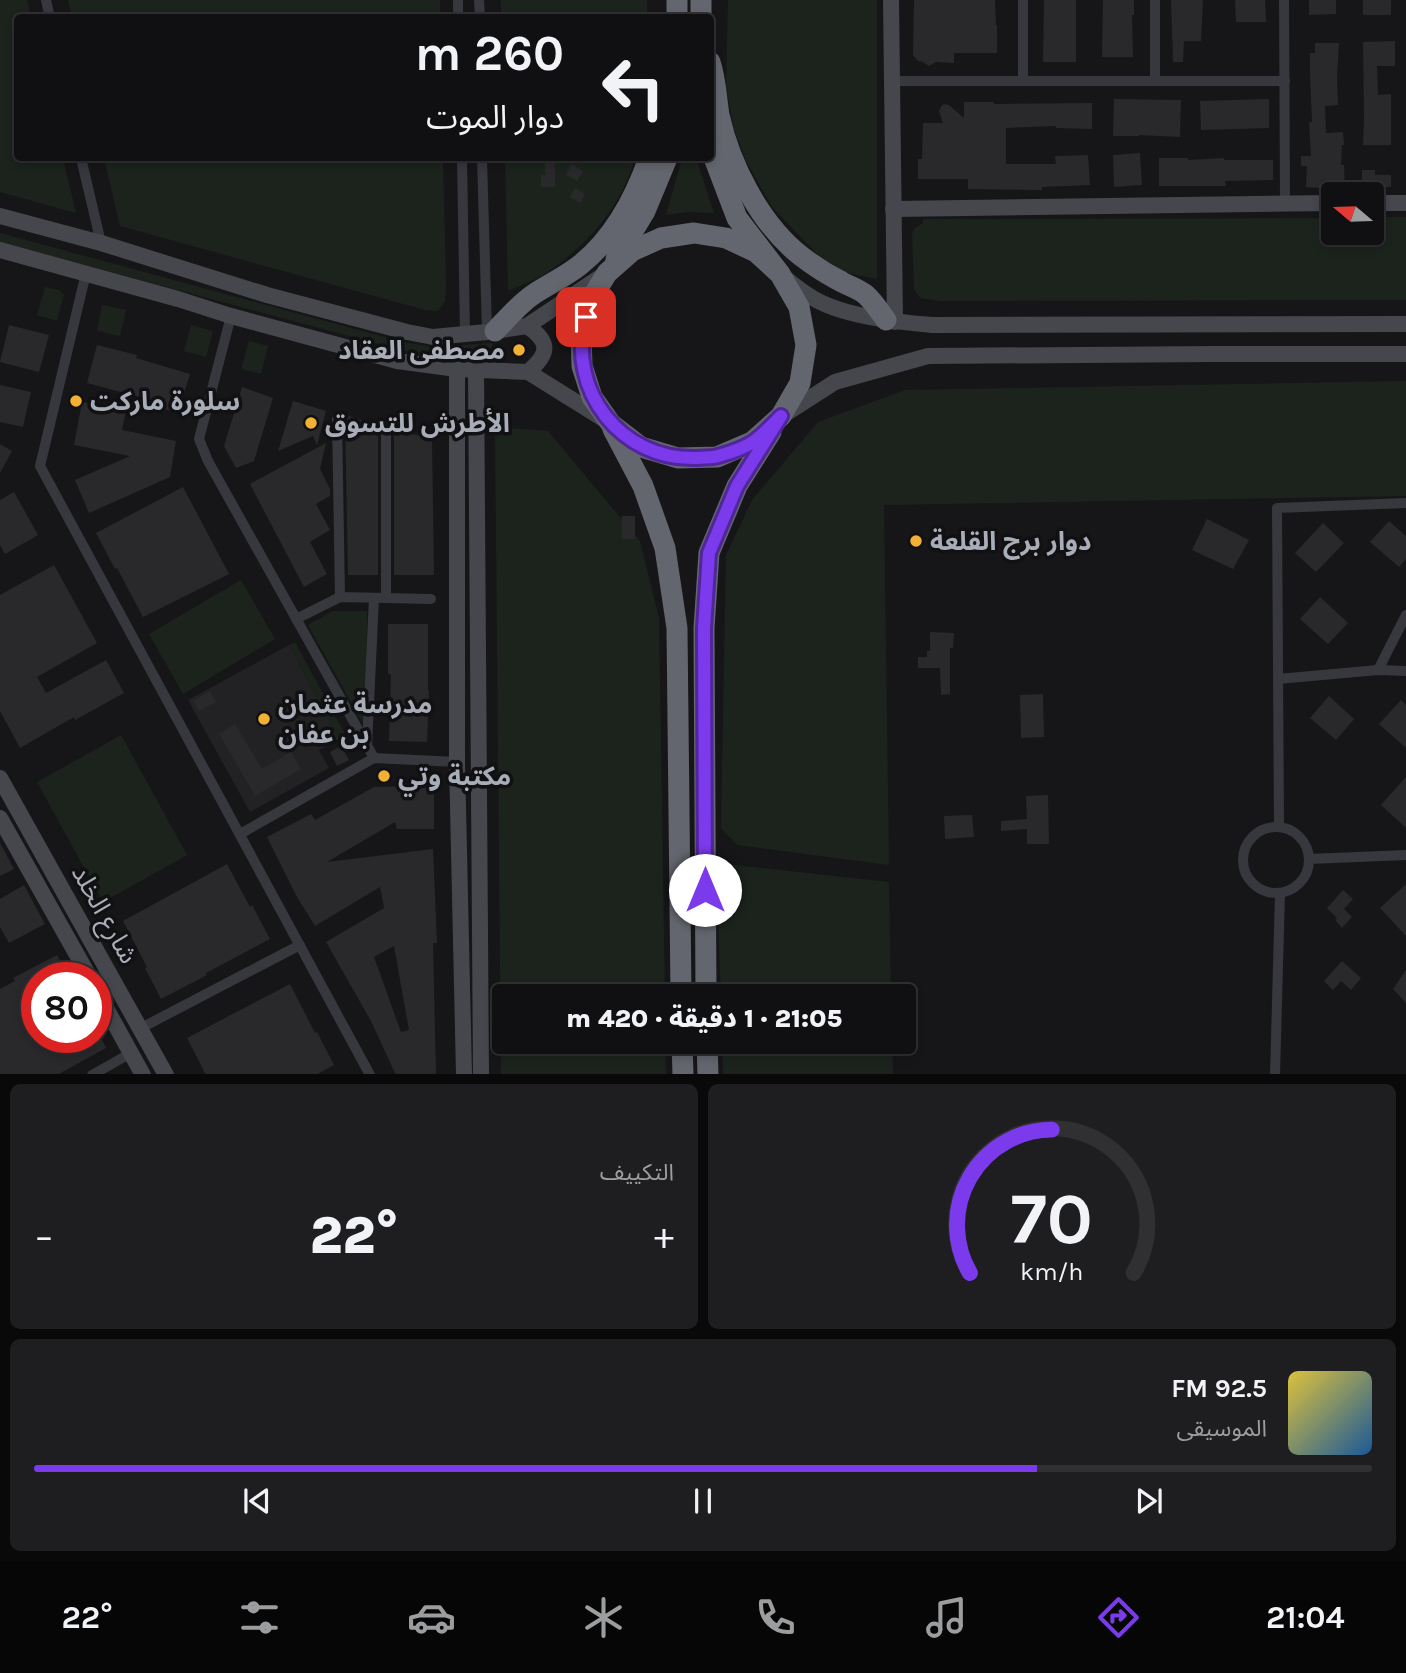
<!DOCTYPE html>
<html lang="ar">
<meta charset="utf-8">
<style>
:root{--surface:#101012;--page:#1e1e20;--text:#f1f3f6;--muted:#9c9d9f;--line:#303032;--accent:#7c3aed}
body{margin:0;font-family:Karla,"Noto Sans Arabic",sans-serif;background:var(--page);color:var(--text);direction:rtl;height:100vh;display:flex;flex-direction:column;font-size:26px;white-space:nowrap}
*{box-sizing:border-box;margin:0}
p{font-size:23px;color:var(--muted)}
.icon{flex:none;width:38px;height:38px;fill:none;stroke:currentColor;stroke-width:2;stroke-linecap:round;stroke-linejoin:round}
.map{position:relative;height:1074px;overflow:hidden;direction:ltr}
.sheet{display:flex;flex-direction:column;gap:10px;padding:10px;background:#09090a;flex:1}
.sheet>*{flex:none}
.banner{position:absolute;left:14px;top:14px;width:700px;height:147px;border-radius:7px;box-shadow:0 4px 10px #0003,0 0 0 2px var(--line);direction:rtl;background:#101012;color:var(--text);overflow:hidden}
.needle{width:46px;rotate:289deg}
.tools{position:absolute;left:1321px;top:182px;display:grid;gap:14px}
.tools a{display:grid;place-items:center;width:63px;height:63px;border-radius:7px;background:var(--surface);box-shadow:0 4px 10px #0003,0 0 0 2px var(--line);font-size:35px}
.speed{position:absolute;left:21px;top:962px;display:flex;gap:14px;font-size:35px;font-weight:700;text-align:center}
.speed>*{display:grid;place-content:center;width:91px;height:91px;border-radius:50%;background:var(--surface);box-shadow:0 4px 10px #0003,0 0 0 2px var(--line);line-height:1}
.speed .limit{border:10px solid #d22;background:#fff;color:#111}
.pin{position:absolute;display:grid;place-items:center;width:60px;height:60px;color:#fff;margin:-30px;border-radius:14px;box-shadow:0 4px 10px #0006}
.me{position:absolute;width:77px;margin:-38px;rotate:0deg;stroke-linejoin:round;filter:drop-shadow(0 0 5px #0008)}
.turn{display:flex;align-items:center;gap:24px;height:147px;padding:0 35px;font-size:32px}
.turn .icon{width:91px;height:91px;stroke-width:2.5}
.turn b{display:block;font-size:49px;line-height:60px}
.big{font-size:52px;font-weight:800;line-height:1.1}
.sheet .card{flex:1;display:flex;flex-direction:column;justify-content:center;gap:10px;min-width:0;padding:0 24px;border-radius:10px;background:var(--page)}
.sheet .dial{align-items:center;gap:0}
.dial svg{height:182px;overflow:visible;fill:none;stroke:var(--line);stroke-width:7;stroke-linecap:round;text-anchor:middle}
.dial text{fill:var(--text);stroke:none}
.song{display:flex;align-items:center;gap:21px}
.cover{width:84px;height:84px;border-radius:10px;background:linear-gradient(135deg,hsl(50 70% 55%),hsl(210 70% 35%))}
.played{height:7px;border-radius:4px;background:linear-gradient(90deg,var(--accent) 75%,var(--line) 75%)}
.keys{display:flex;justify-content:space-around;direction:ltr}
.heat{display:flex;justify-content:space-between;align-items:center;font-size:38px;direction:ltr}
.sheet .tiles{flex:1;display:grid;gap:10px;grid-template-columns:1fr 1fr}
.card:last-child{grid-column:span 2}
.trip{position:absolute;left:492px;top:984px;width:424px;height:70px;border-radius:7px;background:var(--surface);box-shadow:0 4px 10px #0003,0 0 0 2px var(--line);font-weight:800;line-height:70px;text-align:center;direction:rtl}
.tab-bar{display:flex;height:112px;justify-content:space-around;align-items:center;background:#060607;color:var(--muted)}
.tab-bar .icon{width:49px;height:49px}
.tab-bar .current{color:var(--accent)}
.tab-bar b{font-size:32px;color:var(--text)}
.map>svg:first-child{display:block}
.built{fill:#222225}
.green{fill:#1c231d}
.building{fill:#29292c;fill-rule:evenodd}
.lines{fill:none;stroke-linecap:round;stroke-linejoin:round}
.street{stroke:#37383d;stroke-width:10}
.secondary{stroke:#45474d;stroke-width:16}
.highway{stroke:#63666e;stroke-width:21}
.route-casing{stroke:#51269a;stroke-width:18}
.route{stroke:#7c3aed;stroke-width:12}
.poi-dot{fill:#f2b134;stroke:#111113;stroke-width:2.5}
.labels{text-anchor:middle;stroke-width:7;stroke-linejoin:round;paint-order:stroke}
.poi-label{font-size:26px;font-weight:bold;fill:#a8adb8;stroke:#111113;text-anchor:start}
.street-label{font-size:26px;fill:#a8adb8;stroke:#111113}
</style>
<div class="map">
<svg width="1406" height="1075" viewBox="0 0 1406 1075">
<rect width="100%" height="100%" fill="#161618"/>
<polygon class="built" points="289,645 339,739 319,750 329,768 250,812 188,700"/>
<g class="green">
<polygon points="0,0 27,0 31,17 18,18 18,158 63,158 76,213 0,192"/>
<polygon points="68,0 440,0 440,17 72,18"/>
<rect x="501" y="0" width="146" height="17"/>
<polygon points="728,0 877,0 877,279 846,273 818,255 772,207 746,161 734,129 726,87"/>
<polygon points="104,158 443,158 446,286 445,301 438,311 425,310 120,226"/>
<path d="M505,158h130c-13,48 -47,86 -87,114 -12,8 -27,13 -40,19z"/>
<polygon points="682,158 696,158 714,213 688,212 666,215 680,166"/>
<polygon points="1372,217 1406,217 1406,300 940,301 920,298 914,289 912,233 915,228 923,223 923,219 1333,218 1334,233 1372,233"/>
<polygon points="0,233 403,342 432,347 492,343 493,353 432,356 401,350 0,242"/>
<polygon points="45,287 59,290 64,295 57,321 37,315"/>
<polygon points="102,305 126,310 120,336 97,331"/>
<polygon points="191,325 213,331 206,357 184,351"/>
<polygon points="249,341 268,346 261,374 241,369"/>
<polygon points="1406,381 1406,496 884,505 889,865 737,845 721,828 726,555 752,500 818,422 905,390"/>
<polygon points="495,427 548,431 640,541 659,618 665,996 504,996 504,1041 665,1041 666,1074 501,1074"/>
<polygon points="241,580 275,639 183,694 149,634"/>
<polygon points="333,611 367,611 366,729 308,625"/>
<polygon points="295,642 347,738 339,739 289,645"/>
<polygon points="121,735 187,855 103,902 37,782"/>
<polygon points="726,864 889,882 891,996 721,996 717,891"/>
<polygon points="722,1041 892,1041 893,1074 723,1074"/>
</g>
<g class="building">
<polygon points="914,0 995,0 996,25 997,25 997,53 954,53 954,63 936,62 929,66 923,62 918,61 913,55"/>
<polygon points="1044,0 1076,0 1076,62 1043,62"/>
<polygon points="1103,0 1134,0 1134,15 1132,15 1133,57 1102,57"/>
<polygon points="1171,0 1203,0 1201,41 1184,41 1183,62 1173,62"/>
<polygon points="1235,0 1265,0 1266,22 1236,22"/>
<polygon points="1309,0 1336,0 1336,14 1309,15"/>
<rect x="1363" y="0" width="28" height="15"/>
<polygon points="1395,41 1395,66 1377,66 1378,95 1391,94 1391,145 1363,145 1364,120 1363,42"/>
<polygon points="1315,43 1339,43 1337,77 1338,105 1325,106 1326,133 1343,132 1344,145 1342,145 1341,165 1344,165 1345,190 1306,187 1307,166 1301,166 1301,156 1311,156 1309,122 1312,122 1310,73 1310,53 1315,53"/>
<polygon points="1114,99 1181,100 1180,137 1139,135 1139,136 1113,136"/>
<polygon points="1269,99 1269,128 1201,130 1200,101"/>
<polygon points="964,102 994,102 994,104 1092,103 1092,129 1056,128 1056,126 1006,128 1006,164 1056,164 1055,156 1088,155 1090,185 1042,187 1042,190 968,189 968,179 918,179 918,159 922,159 923,123 943,123 939,111 942,105 945,104 949,105 964,118"/>
<polygon points="1140,153 1142,185 1114,187 1113,155"/>
<polygon points="545,158 555,158 555,187 541,187 541,175 545,175"/>
<polygon points="1159,158 1188,158 1188,160 1224,158 1224,160 1273,160 1273,180 1225,181 1226,186 1159,186"/>
<polygon points="571,164 583,171 577,181 566,175"/>
<polygon points="1362,170 1375,170 1375,175 1391,175 1391,187 1362,187"/>
<polygon points="575,188 585,194 580,203 570,197"/>
<polygon points="9,325 49,335 39,372 0,362"/>
<polygon points="97,345 137,355 136,358 190,374 178,413 153,406 154,401 87,383"/>
<polygon points="0,385 31,392 23,427 0,422"/>
<polygon points="242,387 273,398 254,461 236,468 224,446"/>
<polygon points="293,401 326,411 317,445 313,436 278,451"/>
<polygon points="82,402 126,410 122,430 176,441 170,477 89,513 75,480 130,456 74,445"/>
<polygon points="343,414 380,426 378,430 378,575 348,575 345,419"/>
<polygon points="394,429 432,439 434,575 394,575"/>
<polygon points="326,443 320,469 330,489 330,496 316,504 330,530 310,542 327,574 304,587 250,484"/>
<polygon points="0,444 12,451 0,473"/>
<polygon points="183,487 229,574 143,617 117,568 115,569 96,533"/>
<polygon points="14,492 38,535 5,554 0,545 0,500"/>
<rect x="622" y="516" width="13" height="23"/>
<polygon points="1207,519 1249,540 1233,569 1192,550"/>
<polygon points="1389,521 1406,536 1406,559 1399,567 1370,542"/>
<polygon points="1323,523 1344,543 1316,572 1295,553"/>
<polygon points="54,565 97,643 37,677 46,693 106,660 124,693 75,720 74,717 20,748 0,711 0,595"/>
<polygon points="1320,597 1348,623 1328,644 1300,619"/>
<polygon points="388,624 428,624 428,691 429,691 427,742 389,741 391,674 388,674"/>
<polygon points="930,632 954,633 953,648 950,648 950,694 941,695 940,668 918,668 918,657 927,657 927,651 930,651"/>
<polygon points="210,691 216,702 199,711 193,701"/>
<polygon points="1043,694 1044,737 1021,738 1020,695"/>
<polygon points="1329,696 1354,719 1336,740 1310,718"/>
<polygon points="1401,700 1406,705 1406,748 1379,724"/>
<polygon points="235,724 262,769 291,752 301,769 255,796 219,734"/>
<polygon points="341,746 349,760 337,766 330,752"/>
<polygon points="1406,777 1406,828 1381,805"/>
<path d="M434,786v43h-37l-2,-7 -68,40 106,-13 4,94h-4l3,132h-38l-3,-2 -24,-52 -45,-79 58,-34 -4,-21 -65,39 -18,-29 -30,-60 44,-23 4,6 59,-33zM394,946l15,84 -8,2 -27,-75z"/>
<polygon points="1048,795 1049,844 1027,844 1027,829 1001,831 1001,821 1027,819 1026,796"/>
<polygon points="972,815 974,837 945,839 944,816"/>
<polygon points="0,843 14,869 0,876"/>
<polygon points="227,864 250,907 252,905 270,939 206,973 207,975 161,999 145,968 147,967 123,921"/>
<polygon points="1406,884 1406,936 1380,908"/>
<polygon points="24,885 45,924 9,943 0,927 0,899"/>
<polygon points="1343,890 1353,899 1344,909 1352,917 1342,928 1335,920 1337,918 1327,908"/>
<polygon points="57,955 69,978 37,978 37,1038 101,1038 106,1048 57,1075 0,1075 0,989 15,981 13,978"/>
<polygon points="1342,961 1361,978 1351,990 1341,981 1333,990 1324,981"/>
<polygon points="1406,970 1406,1003 1393,989"/>
<polygon points="290,984 315,1033 317,1032 334,1065 316,1075 206,1075 187,1038"/>
</g>
<g class="lines">
<g class="street">
<polyline points="46,0 50,18"/>
<polyline points="458,0 458,18"/>
<polyline points="479,0 480,18"/>
<polyline points="1023,0 1023,81"/>
<polyline points="1284,0 1285,203"/>
<polyline points="892,81 1285,81"/>
<polyline points="1155,81 1155,0"/>
<polyline points="81,158 101,243"/>
<polyline points="462,158 465,334"/>
<polyline points="482,158 487,332"/>
<polyline points="86,273 40,466 370,1075"/>
<polyline points="231,316 199,439 208,461 374,758"/>
<polyline points="337,419 340,597"/>
<polyline points="386,430 386,598"/>
<polyline points="296,619 340,597 431,599"/>
<polyline points="1378,670 1406,615"/>
<polyline points="1278,679 1378,670 1406,671"/>
<polyline points="367,746 374,598"/>
<polyline points="1279,827 1277,508 1406,503"/>
<circle cx="1276" cy="860" r="33"/>
<polyline points="240,834 374,758 457,762"/>
<polyline points="1309,859 1406,855"/>
<polyline points="141,1028 300,945"/>
<polyline points="92,1075 131,1053"/>
<polyline points="1275,1075 1280,893"/>
</g>
<g class="secondary">
<polyline points="891,0 895,322"/>
<polyline points="1372,203 1406,203"/>
<polyline points="893,209 1334,203"/>
<polyline points="0,216 101,243 267,295 407,332 433,337 487,332 527,326 602,276"/>
<polyline points="0,250 178,299 231,316 397,361 457,369 528,372 605,420"/>
<path d="M785,278c8,6 15,12 23,17 30,21 88,27 124,30l474,-1"/>
<path d="M527,326c24,16 22,28 1,46"/>
<polyline points="457,369 457,762 464,1075"/>
<polyline points="476,370 481,1075"/>
<polyline points="782,416 835,382 928,356 1214,354 1406,354"/>
<polyline points="0,778 166,1075"/>
<polyline points="0,818 90,978"/>
<polyline points="96,990 143,1075"/>
</g>
<g class="highway">
<polyline points="677,18 677,0"/>
<polyline points="701,18 701,0"/>
<path d="M710,62c6,18 6,35 9,53 11,50 41,109 82,141 13,10 27,19 41,26 7,4 17,7 24,13 7,6 14,17 20,25"/>
<polyline points="710,144 713,155 737,218 780,274 799,307 806,345 800,383 781,416 752,442 717,457 678,458 641,447 611,424 592,397 582,366 581,333 590,301 607,273 632,251 661,238 694,233 726,238 756,252 780,274"/>
<polyline points="616,259 645,211 667,158"/>
<path d="M495,331c12,-12 25,-28 39,-37 15,-10 31,-17 46,-29 34,-27 55,-67 69,-107"/>
<polyline points="613,429 643,486 665,548 677,628 681,996"/>
<polyline points="706,996 704,628 709,553 737,486 771,432"/>
<polyline points="682,1041 683,1075"/>
<polyline points="707,1041 708,1075"/>
</g>
</g>
<g class="lines">
<defs>
<path id="route" d="M586,317c-20,73 35,144 111,141 7,-1 15,0 21,-2 11,-3 26,-8 35,-14 10,-7 19,-17 28,-26l-44,70 -28,67 -5,75 1,262"/>
</defs>
<use href="#route" class="route-casing"/>
<use href="#route" class="route"/>
</g>
<g class="poi-dot">
<circle cx="519" cy="350" r="7"/>
<circle cx="76" cy="401" r="7"/>
<circle cx="311" cy="423" r="7"/>
<circle cx="916" cy="541" r="7"/>
<circle cx="264" cy="719" r="7"/>
<circle cx="384" cy="776" r="7"/>
</g>
<g class="labels">
<g class="poi-label">
<text x="505" y="359" text-anchor="end">مصطفى العقاد</text>
<text x="90" y="410">سلورة ماركت</text>
<text x="325" y="432">الأطرش للتسوق</text>
<text x="930" y="550">دوار برج القلعة</text>
<text x="278" y="713">مدرسة عثمان<tspan x="278" dy="30">بن عفان</tspan></text>
<text x="398" y="785">مكتبة وتي</text>
</g>
<g class="street-label">
<text transform="translate(105 914) rotate(61)" y="9">شارع الخلد</text>
</g>
</g>
</svg>
<div class="tools">
<a><svg class="needle" viewBox="-14 -14 28 28"><path d="M0-13l5 13h-10z" fill="#e53935"/><path d="M0 13l5-13h-10z" fill="#9c9d9f"/></svg></a>
</div>
<div class="speed"><div class="limit">80</div></div>
<div class="pin" style="left:586px;top:317px;background:#d93025"><svg class="icon" aria-label="arrive" viewBox="0 0 24 24"><path d="M6 21V4h12l-3 4 3 4H6"/></svg></div>
<svg class="me" style="left:705px;top:890px" viewBox="-20 -20 40 40"><circle r="19" fill="#fff"/><path d="M0-13L10 11 0 6-10 11z" fill="#7c3aed"/></svg>
<div class="trip">21:05 · 1 دقيقة · 420 m</div>
<div class="banner">
<div class="turn"><svg class="icon" aria-label="left" viewBox="0 0 24 24"><path d="M17 20v-9H6M10 6l-5 5 5 5"/></svg><div><b>260 m</b>دوار الموت</div></div>
</div>
</div>
<section class="sheet">
<div class="tiles">
<div class="card dial"><svg viewBox="0 0 100 80">
<path d="M14 69A42 42 0 1 1 86 69"/>
<path d="M14 69A42 42 0 0 1 50 6" stroke="#7c3aed"/>
<text x="50" y="56" font-size="32" font-weight="700">70</text>
<text x="50" y="72" font-size="11">km/h</text>
</svg></div>
<div class="card"><p>التكييف</p>
<div class="heat"><a>−</a><b class="big">22°</b><a>+</a></div>
</div>
<div class="card">
<div class="song"><i class="cover"></i><div><b>92.5 FM</b><p>الموسيقى</p></div></div>
<div class="played"></div>
<div class="keys"><svg class="icon" aria-label="previous" viewBox="0 0 24 24"><path d="M18 5L8 12l10 7zM5 5v14"/></svg><svg class="icon" aria-label="pause" viewBox="0 0 24 24"><path d="M8 5v14M16 5v14"/></svg><svg class="icon" aria-label="next" viewBox="0 0 24 24"><path d="M6 5l10 7-10 7zM19 5v14"/></svg></div>
</div>
</div>
</section>
<nav class="tab-bar">
<b>21:04</b>
<svg class="icon current" aria-label="directions" viewBox="0 0 24 24"><path d="M12 3l9 9-9 9-9-9zM9 14v-3h6M13 9l2 2-2 2"/></svg>
<svg class="icon" aria-label="music" viewBox="0 0 24 24"><path d="M9 18V5l10-2v13"/><circle cx="6" cy="18" r="3"/><circle cx="16" cy="16" r="3"/></svg>
<svg class="icon" aria-label="phone" viewBox="0 0 24 24"><path d="M5 4h4l2 5-3 2q2 4 5 5l2-3 5 2v4C11 20 4 13 5 4z"/></svg>
<svg class="icon" aria-label="climate" viewBox="0 0 24 24"><path d="M12 3v18M4 7l16 10M4 17L20 7"/></svg>
<svg class="icon" aria-label="car" viewBox="0 0 24 24"><path d="M5 17H2v-5l4-1 3-4h7l3 4 3 1v5h-3M9 17h6M6 11h13"/><circle cx="7" cy="17" r="2"/><circle cx="17" cy="17" r="2"/></svg>
<svg class="icon" aria-label="filters" viewBox="0 0 24 24"><path d="M4 7h16M4 17h16"/><circle cx="9" cy="7" r="2"/><circle cx="15" cy="17" r="2"/></svg>
<b>22°</b>
</nav>
